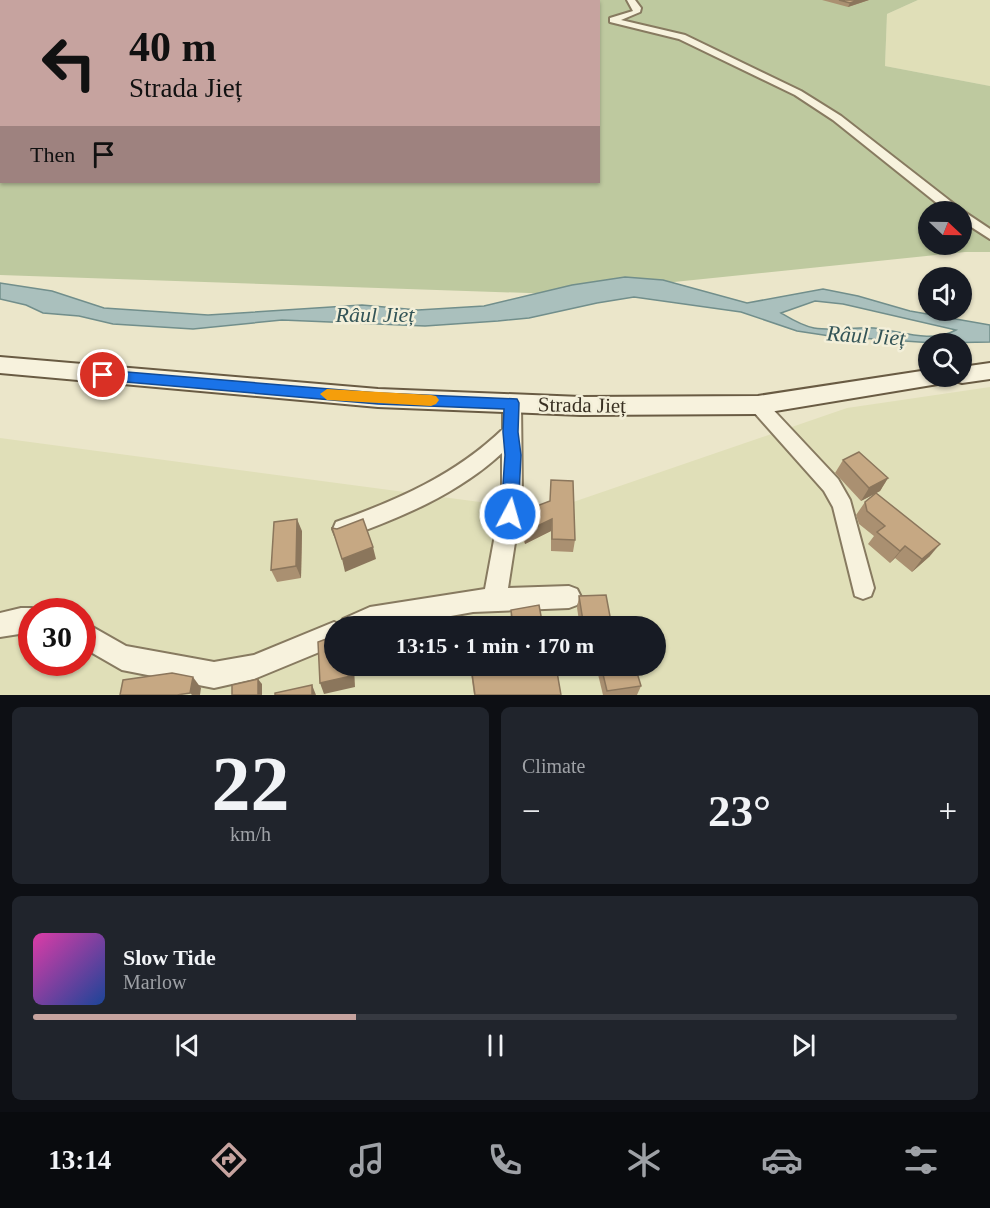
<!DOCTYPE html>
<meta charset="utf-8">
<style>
:root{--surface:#171b24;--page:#20242c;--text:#f1f3f6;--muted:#9ea1a6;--line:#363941;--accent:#c6a39f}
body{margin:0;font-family:"Times New Roman",serif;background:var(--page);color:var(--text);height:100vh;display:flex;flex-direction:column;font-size:22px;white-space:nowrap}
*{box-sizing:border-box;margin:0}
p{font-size:20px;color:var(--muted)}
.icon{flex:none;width:33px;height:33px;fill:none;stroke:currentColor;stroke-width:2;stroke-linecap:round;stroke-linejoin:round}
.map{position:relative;height:695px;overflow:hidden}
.details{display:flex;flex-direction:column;gap:12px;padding:12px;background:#0d0f14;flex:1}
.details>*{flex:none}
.hud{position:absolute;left:0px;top:0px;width:600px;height:183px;box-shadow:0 2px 4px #0004;background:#c6a39f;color:#111;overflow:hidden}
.needle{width:39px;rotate:112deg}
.buttons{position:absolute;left:918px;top:201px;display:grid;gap:12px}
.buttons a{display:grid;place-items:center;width:54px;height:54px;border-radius:50%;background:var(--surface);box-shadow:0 2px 4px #0004;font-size:30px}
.speed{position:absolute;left:18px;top:598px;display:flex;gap:12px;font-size:30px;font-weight:700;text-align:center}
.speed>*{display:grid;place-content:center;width:78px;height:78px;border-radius:50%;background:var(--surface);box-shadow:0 2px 4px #0004;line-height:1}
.speed .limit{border:9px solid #d22;background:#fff;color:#111}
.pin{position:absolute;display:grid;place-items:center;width:51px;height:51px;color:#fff;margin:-26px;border:3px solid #fff;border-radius:50%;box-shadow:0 2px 6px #0007}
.me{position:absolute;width:66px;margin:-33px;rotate:6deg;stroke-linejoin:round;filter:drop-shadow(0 0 4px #0008)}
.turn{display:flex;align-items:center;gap:21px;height:126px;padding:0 30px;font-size:27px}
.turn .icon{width:78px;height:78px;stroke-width:2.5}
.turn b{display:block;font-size:42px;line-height:51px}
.then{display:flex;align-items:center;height:57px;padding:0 30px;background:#0003;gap:12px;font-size:22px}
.big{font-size:45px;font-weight:700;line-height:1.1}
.details .widget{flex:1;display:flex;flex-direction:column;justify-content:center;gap:9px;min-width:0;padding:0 21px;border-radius:9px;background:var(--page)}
.details .dial{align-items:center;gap:0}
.dial b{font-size:78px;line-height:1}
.song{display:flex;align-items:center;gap:18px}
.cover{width:72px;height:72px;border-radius:9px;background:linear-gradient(135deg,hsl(320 70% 55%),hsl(220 70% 35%))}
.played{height:6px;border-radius:3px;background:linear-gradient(90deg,var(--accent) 35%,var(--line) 35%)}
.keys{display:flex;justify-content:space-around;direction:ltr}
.heat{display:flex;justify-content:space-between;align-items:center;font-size:33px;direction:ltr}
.details .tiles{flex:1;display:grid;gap:12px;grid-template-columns:1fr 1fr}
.widget:last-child{grid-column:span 2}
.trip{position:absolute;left:324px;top:616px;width:342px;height:60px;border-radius:30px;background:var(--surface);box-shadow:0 2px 4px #0004;font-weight:700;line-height:60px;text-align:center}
.dock{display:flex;height:96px;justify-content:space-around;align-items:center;background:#090b0e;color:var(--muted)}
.dock .icon{width:42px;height:42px}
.dock .current{color:var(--accent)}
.dock b{font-size:27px;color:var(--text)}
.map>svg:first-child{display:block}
.farmland{fill:#e0dfb8;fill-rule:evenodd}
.green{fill:#bec99f;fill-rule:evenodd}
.water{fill:#aac0bd;stroke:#718e8b;stroke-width:1.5;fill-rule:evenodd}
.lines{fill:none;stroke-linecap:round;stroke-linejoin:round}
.minor-casing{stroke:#877a60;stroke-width:4}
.secondary-casing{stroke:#695b43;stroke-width:4}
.minor{fill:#f7f2dd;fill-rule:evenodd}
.secondary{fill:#f7f2dd;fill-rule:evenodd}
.wall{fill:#aa9071}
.shaded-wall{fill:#8b765c}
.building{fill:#c6a883;stroke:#8b765c;stroke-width:1.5}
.route{fill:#1a73e8;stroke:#114b97;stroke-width:1.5}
.slow{fill:#f59e0b}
.labels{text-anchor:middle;stroke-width:5;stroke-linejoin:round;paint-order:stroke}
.street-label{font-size:21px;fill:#393022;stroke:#f3efd9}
.water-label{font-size:22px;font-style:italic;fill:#335457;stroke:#f3efd9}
</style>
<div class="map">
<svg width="990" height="695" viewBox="0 0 990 695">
<rect width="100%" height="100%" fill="#ebe6ca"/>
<g class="farmland">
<polygon points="918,0 990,0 990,86 885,66 887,14"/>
<path d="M990,387v308h-990v-257l547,73 300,-103zM32,612h50v51h-50zM334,627h322v39h-322z"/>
</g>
<path class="green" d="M0,0h918l-31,14 -2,52 105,20v166h-25l-408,42 -557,-19v-110l2,17h596v-180h-596l-1,89zM928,212h34v32h-34z"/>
<path class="water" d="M625,277l38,3 84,23 76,-14 35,7 52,15 80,14v17l-56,1 -104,-7 -33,-5 -56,-19 -107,-15 -37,6 -68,15 -31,3 -73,5 -143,-6 -89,9 -80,-5 -34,-8 -36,-3 -17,-8 -26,-6v-16l52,8 52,17 104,7 154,-10 56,5 66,-4 88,-21zM815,301l28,3 113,26c-26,14 -55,1 -82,-2 -19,-1 -40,3 -60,0 -12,-2 -23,-9 -33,-15z"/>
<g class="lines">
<defs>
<g id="minor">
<polygon points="627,0 635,0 641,8 640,12 621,20 685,35 801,91 841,116 963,211 990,229 990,239 962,221 962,212 948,212 833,120 795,95 679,39 610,22 610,18 633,11"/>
<path d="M512,396l6,2 3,5 1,94 -14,91 61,-2 8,3 4,8 -4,8 -8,3 -96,4 -83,15h-56v19l-80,33 -40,9 -92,-18 -40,-23v-26l44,25 88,16 40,-7 80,-33 6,3 3,-6 27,-12 115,-18 17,-92v-44c-44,41 -102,65 -158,85l-8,-2 -3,-7 3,-7c62,-22 119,-47 167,-93v-26l3,-5z"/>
<polygon points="758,398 764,400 838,479 850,500 874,588 871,596 863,599 855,596 833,507 824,491 752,410 749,405 752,400"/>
<polygon points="21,608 32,608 40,612 32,612 32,632 0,637 0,613"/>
</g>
<polygon id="secondary" points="0,357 378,389 581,397 758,396 928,370 928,376 962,376 962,367 990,363 990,379 962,383 956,381 758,414 581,415 378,407 0,373"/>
</defs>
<use href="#minor" class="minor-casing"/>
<use href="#secondary" class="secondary-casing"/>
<use href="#minor" class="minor"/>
<use href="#secondary" class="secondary"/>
</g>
<g class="wall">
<polygon points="822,0 869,0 848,7"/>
<polygon points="843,460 888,478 880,491 861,501 835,473"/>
<polygon points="550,501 575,540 573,552 551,551 551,531 525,544 519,531 520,519"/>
<polygon points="865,502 930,556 912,572 895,558 890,563 868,544 874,536 859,524 856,515"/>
<polygon points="302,531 301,578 277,582 271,570"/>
<polygon points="579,596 612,627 580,627 577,608"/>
<polygon points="511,610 543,627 510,626"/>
<polygon points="470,666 556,666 561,695 474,695"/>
<polygon points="596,666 635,666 641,686 637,695 603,695"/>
</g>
<g class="shaded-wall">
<polygon points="858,0 869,0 848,7 850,3"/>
<polygon points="888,478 880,491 861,501 869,488"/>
<polygon points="297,519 302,531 301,578 296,566"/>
<polygon points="552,519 551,531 525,544 525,532"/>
<polygon points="940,544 930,556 912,572 922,559"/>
<polygon points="905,546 895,558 890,563 900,551"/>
<polygon points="373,547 376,559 345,572 342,559"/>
<polygon points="351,666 354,666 355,687 324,694 320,683"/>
<polygon points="193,677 201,688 200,695 192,695 190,693"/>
<polygon points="258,679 262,684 262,695 258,695"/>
<polygon points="312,685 316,695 312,695"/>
</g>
<g class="building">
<polygon points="839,0 858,0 850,3"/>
<polygon points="859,452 888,478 869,488 843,460"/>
<polygon points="551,480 573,481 575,540 552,539 552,519 525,532 520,519 521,512 550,501"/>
<polygon points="876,493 940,544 922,559 905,546 900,551 877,532 885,526 867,511 865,502"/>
<polygon points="297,519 296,566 271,570 274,522"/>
<polygon points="363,519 373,547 342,559 332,528 337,529"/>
<polygon points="606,595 612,627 584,627 579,596"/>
<polygon points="539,605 543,627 503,627 513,626 511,610"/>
<polygon points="334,636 334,666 351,666 351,676 320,683 318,642"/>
<polygon points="471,666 556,666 561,695 475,695"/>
<polygon points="601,666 635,666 641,686 607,691"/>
<polygon points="172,673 193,677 190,693 177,695 120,695 123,680"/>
<polygon points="258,679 258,695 232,695 232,685"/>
<polygon points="312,685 312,695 275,695 275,693"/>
</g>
<polygon class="route" points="103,370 378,393 517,399 519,403 518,432 521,455 518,514 516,520 510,522 504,520 501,514 505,455 503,432 504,409 378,404 103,380 96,375"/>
<polygon class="slow" points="327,389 431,395 436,396 439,400 436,404 431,406 327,400 320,394"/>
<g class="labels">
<g class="street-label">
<text transform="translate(582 405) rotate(1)" y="7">Strada Jieț</text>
</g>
<g class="water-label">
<text x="375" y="322">Râul Jieț</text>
<text transform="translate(866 335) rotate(4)" y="8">Râul Jieț</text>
</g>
</g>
</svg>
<div class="buttons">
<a><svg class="needle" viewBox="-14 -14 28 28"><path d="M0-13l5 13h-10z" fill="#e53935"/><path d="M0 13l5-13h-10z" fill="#9ea1a6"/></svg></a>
<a><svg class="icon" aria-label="sound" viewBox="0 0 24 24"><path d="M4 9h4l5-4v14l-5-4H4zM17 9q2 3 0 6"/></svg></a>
<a><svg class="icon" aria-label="search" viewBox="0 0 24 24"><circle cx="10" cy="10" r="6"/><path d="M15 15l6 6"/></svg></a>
</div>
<div class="speed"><div class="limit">30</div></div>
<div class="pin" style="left:103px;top:375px;background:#d93025"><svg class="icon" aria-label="arrive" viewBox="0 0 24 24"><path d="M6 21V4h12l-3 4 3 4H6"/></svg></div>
<svg class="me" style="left:510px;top:514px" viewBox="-20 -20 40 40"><circle r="17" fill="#1a73e8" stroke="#fff" stroke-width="3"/><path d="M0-11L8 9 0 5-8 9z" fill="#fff"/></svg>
<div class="trip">13:15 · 1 min · 170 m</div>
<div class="hud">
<div class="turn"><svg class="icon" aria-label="left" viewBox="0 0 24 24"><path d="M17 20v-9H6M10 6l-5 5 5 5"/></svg><div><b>40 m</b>Strada Jieț</div></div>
<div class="then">Then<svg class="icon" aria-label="arrive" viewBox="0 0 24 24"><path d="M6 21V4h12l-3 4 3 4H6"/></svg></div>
</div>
</div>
<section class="details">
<div class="tiles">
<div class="widget dial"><b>22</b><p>km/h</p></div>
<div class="widget"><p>Climate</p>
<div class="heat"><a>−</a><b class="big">23°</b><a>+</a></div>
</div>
<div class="widget">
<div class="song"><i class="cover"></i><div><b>Slow Tide</b><p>Marlow</p></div></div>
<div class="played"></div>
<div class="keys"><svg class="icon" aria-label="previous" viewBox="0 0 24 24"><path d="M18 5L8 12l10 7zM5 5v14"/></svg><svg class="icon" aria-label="pause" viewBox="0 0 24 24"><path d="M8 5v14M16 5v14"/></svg><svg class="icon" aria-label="next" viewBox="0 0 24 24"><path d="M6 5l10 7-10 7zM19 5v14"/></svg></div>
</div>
</div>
</section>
<nav class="dock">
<b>13:14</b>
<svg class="icon current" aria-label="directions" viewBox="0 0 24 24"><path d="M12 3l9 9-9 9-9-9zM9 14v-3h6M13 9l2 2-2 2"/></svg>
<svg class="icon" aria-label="music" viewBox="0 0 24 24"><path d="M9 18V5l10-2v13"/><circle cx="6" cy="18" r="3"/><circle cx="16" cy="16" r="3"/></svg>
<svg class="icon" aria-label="phone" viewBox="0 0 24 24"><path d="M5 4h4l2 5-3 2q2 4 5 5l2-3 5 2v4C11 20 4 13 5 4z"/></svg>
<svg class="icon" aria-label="climate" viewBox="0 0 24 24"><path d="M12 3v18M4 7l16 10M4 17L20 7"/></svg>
<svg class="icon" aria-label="car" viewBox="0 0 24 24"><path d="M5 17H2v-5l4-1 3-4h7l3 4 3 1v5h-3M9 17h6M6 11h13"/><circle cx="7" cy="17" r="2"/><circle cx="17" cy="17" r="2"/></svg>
<svg class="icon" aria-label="filters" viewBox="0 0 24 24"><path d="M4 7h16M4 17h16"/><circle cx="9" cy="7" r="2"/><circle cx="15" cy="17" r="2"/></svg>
</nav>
